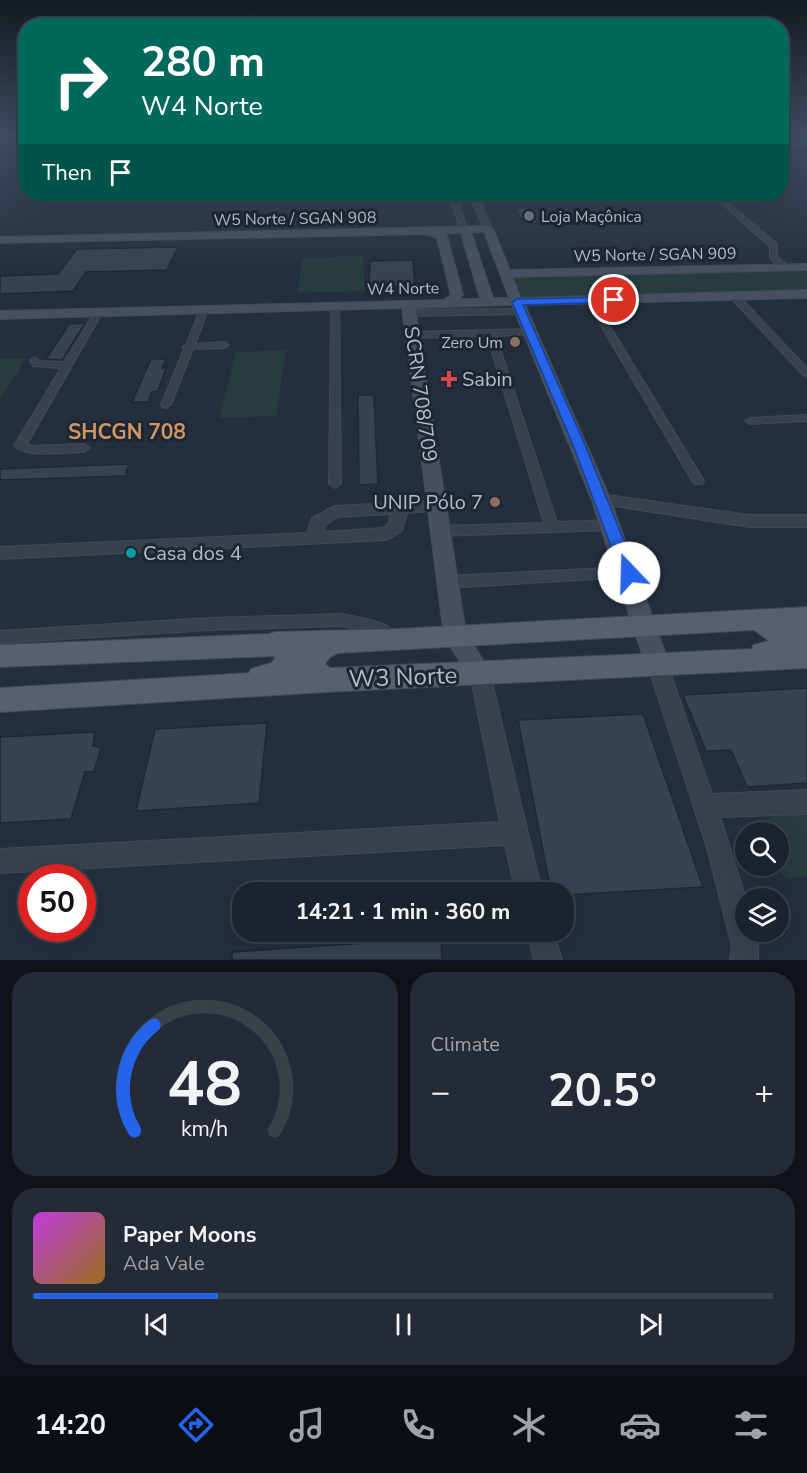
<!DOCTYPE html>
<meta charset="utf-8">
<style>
:root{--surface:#1b232e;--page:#242b36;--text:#f1f3f6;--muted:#a0a4aa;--line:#39404a;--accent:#2563eb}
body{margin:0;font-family:"Nunito Sans",sans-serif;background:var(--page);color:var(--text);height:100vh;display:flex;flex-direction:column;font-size:22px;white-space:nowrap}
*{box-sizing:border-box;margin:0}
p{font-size:20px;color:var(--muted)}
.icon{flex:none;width:33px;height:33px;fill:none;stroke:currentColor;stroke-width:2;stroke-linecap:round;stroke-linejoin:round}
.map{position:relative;height:960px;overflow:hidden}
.sheet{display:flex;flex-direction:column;gap:12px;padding:12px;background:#0f1319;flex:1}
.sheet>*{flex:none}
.guide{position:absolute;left:18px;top:18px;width:771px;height:183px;border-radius:24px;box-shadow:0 6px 24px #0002,0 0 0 2px var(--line);background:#00695c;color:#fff;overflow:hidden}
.buttons{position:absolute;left:735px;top:822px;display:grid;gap:12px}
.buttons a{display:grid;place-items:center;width:54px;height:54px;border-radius:50%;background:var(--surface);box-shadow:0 6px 24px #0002,0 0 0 2px var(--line);font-size:30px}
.speed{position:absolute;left:18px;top:864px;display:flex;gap:12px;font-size:30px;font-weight:700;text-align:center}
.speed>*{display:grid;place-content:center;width:78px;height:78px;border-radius:50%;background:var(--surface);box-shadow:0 6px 24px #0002,0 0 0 2px var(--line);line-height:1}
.speed .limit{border:9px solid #d22;background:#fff;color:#111}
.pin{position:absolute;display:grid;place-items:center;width:51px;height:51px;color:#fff;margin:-26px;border:3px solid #fff;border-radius:50%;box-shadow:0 2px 6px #0007}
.me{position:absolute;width:66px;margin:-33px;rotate:339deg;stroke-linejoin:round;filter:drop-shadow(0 0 4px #0008)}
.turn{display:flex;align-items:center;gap:21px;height:126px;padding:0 24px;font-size:27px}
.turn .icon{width:78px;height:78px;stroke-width:2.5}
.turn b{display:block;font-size:42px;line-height:51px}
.then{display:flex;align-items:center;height:57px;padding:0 24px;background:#0003;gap:12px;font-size:22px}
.big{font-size:45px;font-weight:700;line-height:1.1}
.sheet .tile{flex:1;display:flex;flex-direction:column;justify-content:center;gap:9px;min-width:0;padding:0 21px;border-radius:24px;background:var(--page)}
.sheet .dial{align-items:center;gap:0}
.dial svg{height:156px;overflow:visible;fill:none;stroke:var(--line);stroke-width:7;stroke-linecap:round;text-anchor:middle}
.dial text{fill:var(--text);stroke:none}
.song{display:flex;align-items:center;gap:18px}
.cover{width:72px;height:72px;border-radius:9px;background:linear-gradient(135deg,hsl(290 70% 55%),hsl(40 70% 35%))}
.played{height:6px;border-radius:3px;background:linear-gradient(90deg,var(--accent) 25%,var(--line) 25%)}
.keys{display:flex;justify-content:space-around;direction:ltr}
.heat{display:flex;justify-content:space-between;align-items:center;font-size:33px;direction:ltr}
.sheet .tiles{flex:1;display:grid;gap:12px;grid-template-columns:1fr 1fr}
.tile:last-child{grid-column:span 2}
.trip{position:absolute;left:232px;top:882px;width:342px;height:60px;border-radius:24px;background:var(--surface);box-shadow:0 6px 24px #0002,0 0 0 2px var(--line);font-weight:700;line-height:60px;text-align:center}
.dock{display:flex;height:96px;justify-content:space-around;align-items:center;background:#0b0e12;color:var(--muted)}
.dock .icon{width:42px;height:42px}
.dock .current{color:var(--accent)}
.dock b{font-size:27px;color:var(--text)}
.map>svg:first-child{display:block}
.green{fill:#263c3f}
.building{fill:#364354;stroke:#1f2835;stroke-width:1.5}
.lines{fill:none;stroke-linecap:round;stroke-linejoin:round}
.minor-casing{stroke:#414a57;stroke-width:2}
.tertiary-casing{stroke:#414a57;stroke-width:2}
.secondary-casing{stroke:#414a57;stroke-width:2}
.primary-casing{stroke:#414a57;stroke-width:2}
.minor{fill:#38414e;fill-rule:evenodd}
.tertiary{fill:#38414e;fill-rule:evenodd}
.secondary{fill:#465061;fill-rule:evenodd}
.primary{fill:#56606e;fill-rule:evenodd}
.route{fill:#2563eb;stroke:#184099;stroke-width:1.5}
.worship-dot{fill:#6b7280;stroke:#1d2633;stroke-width:2}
.education-dot{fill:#8d6e63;stroke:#1d2633;stroke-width:2}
.health-dot{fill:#e0444e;stroke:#1d2633;stroke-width:2}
.culture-dot{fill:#0f9aa8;stroke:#1d2633;stroke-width:2}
.labels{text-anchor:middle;stroke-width:6;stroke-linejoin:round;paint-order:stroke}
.far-poi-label{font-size:16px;fill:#b4bcc9;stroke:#1d2633;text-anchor:start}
.far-street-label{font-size:16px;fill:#b4bcc9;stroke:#1d2633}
.poi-label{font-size:20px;fill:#b4bcc9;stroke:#1d2633;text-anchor:start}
.street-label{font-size:20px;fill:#b4bcc9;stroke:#1d2633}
.neighbourhood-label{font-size:21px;font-weight:bold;fill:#d59563;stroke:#1d2633}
.near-street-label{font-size:24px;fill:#b4bcc9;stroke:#1d2633}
</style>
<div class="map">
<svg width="807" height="960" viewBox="0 0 807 960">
<rect width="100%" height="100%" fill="#242f3e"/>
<g class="green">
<polygon points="363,256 365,291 298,293 302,258"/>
<polygon points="807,270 807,291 523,298 512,277"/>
<polygon points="286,350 276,416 219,418 236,352"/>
<polygon points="25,358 19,371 0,399 0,359"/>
<polygon points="782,814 807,816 807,877 788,879 773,866 778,866 778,832 755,832 762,820"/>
</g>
<g class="building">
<polygon points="515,208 529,208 538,223 524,224"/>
<polygon points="178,247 167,270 86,272 73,291 0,294 0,276 58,274 77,249"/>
<polygon points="413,260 415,287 369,287 370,261"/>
<polygon points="85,323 62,360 46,359 69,324"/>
<polygon points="151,359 166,359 162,368 166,368 158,391 152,392 148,402 132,402"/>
<polygon points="358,395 374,395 378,484 359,485"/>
<polygon points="129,464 125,476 0,480 0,469"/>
<polygon points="807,688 807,783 747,787 731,750 706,751 683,695"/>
<polygon points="643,714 703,887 564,895 564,892 551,892 518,720"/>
<polygon points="267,723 259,803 136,811 155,729"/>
<polygon points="95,732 93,746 101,748 94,772 85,772 71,819 0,823 0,737"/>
<polygon points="441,938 442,960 232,960 232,952"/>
</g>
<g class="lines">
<defs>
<g id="minor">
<polygon points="716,196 720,196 777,244 777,256 788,266 788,270 782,270 770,258 770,247 716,198"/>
<polygon points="731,294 737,294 807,368 807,377 804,376 731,298"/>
<polygon points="587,298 594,300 704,481 702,484 694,484 586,300"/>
<polygon points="335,303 339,306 341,484 335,488 329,484 331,306"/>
<polygon points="204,307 208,310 195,344 224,342 229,345 224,348 193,349 171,405 166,408 162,407 161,405 184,349 182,347 186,345 200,310"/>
<polygon points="522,309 525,310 525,314 409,316 405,313 409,310"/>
<path d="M98,310l4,3 -75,131 5,2 52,-2 6,4 -6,4c-19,0 -55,7 -70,-6l47,-78 -28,-2 -3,-6 5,-3 5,4 24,1 30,-49z"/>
<polygon points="531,329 535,332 534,334 496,336 557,522 611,520 616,522 617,525 616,528 611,530 439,536 434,534 432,531 434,528 439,526 544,523 487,336 412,338 407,335 412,332"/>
<polygon points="807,415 807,421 750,424 745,421 750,418"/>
<polygon points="629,567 634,568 636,572 634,576 629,577 446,588 441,586 439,582 441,578 446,576"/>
<path d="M342,614c17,4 48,6 57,23l-3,5 -5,1 -20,-10 -29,-7 -132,4 -210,13v-12l210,-13z"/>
</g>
<g id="tertiary">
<polygon points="807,142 807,146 782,147 782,143"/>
<polygon points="448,194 456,194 468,232 461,230"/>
<polygon points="469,194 477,194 492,229 491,231 484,229"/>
<polygon points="600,494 749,515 807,515 807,527 749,527 595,503 592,499 595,495"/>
<path d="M436,501l6,1 2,4 -2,4 -35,3 -5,18 -15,9 -387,19v-12l307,-14 5,-15 23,-12zM391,514l-3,10 -5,4 -59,4 1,-7 13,-8z"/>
<polygon points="657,654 664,657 667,663 712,794 807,790 807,814 720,817 746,899 746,932 754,932 758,946 758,960 730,960 732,946 707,848 647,663 650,657"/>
<polygon points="480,665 487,668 490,674 542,892 516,892 505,845 0,873 0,849 500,822 470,674 473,668"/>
<polygon points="527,932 553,932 562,960 534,960"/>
</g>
<path id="secondary" d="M488,226l5,3 17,41 297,-6v6l-295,7 9,21 286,-8v8l-282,7 85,193 59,165 -4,7 -8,3 -8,-3 -4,-7 -54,-165 -79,-193 -97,3 51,325 26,41 -4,8 -8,3 -8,-3 -28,-46 -42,-328 -402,11v-8l444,-11 7,-5 -14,-57 -11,-4 -426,9v-6zM471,232h13l25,66h-16zM444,233h17l19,66h-20l3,-4 -16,-59z"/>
<path id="primary" d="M807,607v61l-480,24 -327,20v-24l249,-15 2,-4 20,-6 4,-5 -2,-2 -273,11v-22l269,-11 6,-2 122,-3zM754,630l15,11 -16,4 -1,4 -422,19 -5,-4 5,-7 8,-4z"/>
</defs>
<use href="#minor" class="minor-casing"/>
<use href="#tertiary" class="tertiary-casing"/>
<use href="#secondary" class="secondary-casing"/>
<use href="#primary" class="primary-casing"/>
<use href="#minor" class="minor"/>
<use href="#tertiary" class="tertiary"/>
<use href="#secondary" class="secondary"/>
<use href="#primary" class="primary"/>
</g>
<linearGradient id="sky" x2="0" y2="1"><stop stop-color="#141a22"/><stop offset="0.5" stop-color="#3f4d63"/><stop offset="1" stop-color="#3f4d63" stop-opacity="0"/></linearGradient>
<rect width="807" height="272" fill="url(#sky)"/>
<polygon class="route" points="614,297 618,298 618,302 523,305 585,445 637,573 635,577 623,577 621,573 573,445 512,302 517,299"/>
<circle class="worship-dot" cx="529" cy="216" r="6"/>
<g class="education-dot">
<circle cx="515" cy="342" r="6"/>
<circle cx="495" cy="502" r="6"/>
</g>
<path class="health-dot" d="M446 370h6v6h6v6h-6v6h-6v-6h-6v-6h6z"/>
<circle class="culture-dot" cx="131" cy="553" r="6"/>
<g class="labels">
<g class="far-poi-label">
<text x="541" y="222">Loja Maçônica</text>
<text x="503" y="348" text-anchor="end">Zero Um</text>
</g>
<g class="far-street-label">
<text transform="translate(295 218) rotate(-1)" y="6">W5 Norte / SGAN 908</text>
<text transform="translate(655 254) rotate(-1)" y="6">W5 Norte / SGAN 909</text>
<text transform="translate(403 288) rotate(-1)" y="6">W4 Norte</text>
</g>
<g class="poi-label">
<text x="462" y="386">Sabin</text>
<text x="483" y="509" text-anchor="end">UNIP Pólo 7</text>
<text x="143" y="560">Casa dos 4</text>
</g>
<g class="street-label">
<text transform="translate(421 394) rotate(82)" y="7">SCRN 708/709</text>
</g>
<g class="neighbourhood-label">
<text x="127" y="439">SHCGN 708</text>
</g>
<g class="near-street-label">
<text transform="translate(403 677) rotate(-2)" y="8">W3 Norte</text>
</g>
</g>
</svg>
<div class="buttons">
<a><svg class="icon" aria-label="search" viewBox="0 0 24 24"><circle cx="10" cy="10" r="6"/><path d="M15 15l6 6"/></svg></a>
<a><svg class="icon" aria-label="layers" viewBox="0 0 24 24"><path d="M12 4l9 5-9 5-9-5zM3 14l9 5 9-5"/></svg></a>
</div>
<div class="speed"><div class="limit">50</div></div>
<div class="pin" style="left:614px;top:300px;background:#d93025"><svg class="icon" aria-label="arrive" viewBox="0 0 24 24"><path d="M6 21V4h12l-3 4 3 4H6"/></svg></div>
<svg class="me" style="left:629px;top:573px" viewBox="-20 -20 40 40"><circle r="19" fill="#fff"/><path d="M0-13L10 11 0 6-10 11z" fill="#2563eb"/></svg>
<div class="trip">14:21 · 1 min · 360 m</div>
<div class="guide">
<div class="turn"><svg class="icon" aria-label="right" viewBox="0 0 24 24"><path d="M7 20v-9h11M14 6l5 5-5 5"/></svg><div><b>280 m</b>W4 Norte</div></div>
<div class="then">Then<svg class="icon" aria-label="arrive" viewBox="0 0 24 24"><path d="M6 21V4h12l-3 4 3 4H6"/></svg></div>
</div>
</div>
<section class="sheet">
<div class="tiles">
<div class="tile dial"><svg viewBox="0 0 100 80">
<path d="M14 69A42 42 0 1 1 86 69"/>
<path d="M14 69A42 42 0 0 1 24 15" stroke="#2563eb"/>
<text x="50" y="56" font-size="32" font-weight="700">48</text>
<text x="50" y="72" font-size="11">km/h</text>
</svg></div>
<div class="tile"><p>Climate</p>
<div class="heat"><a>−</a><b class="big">20.5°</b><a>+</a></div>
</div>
<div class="tile">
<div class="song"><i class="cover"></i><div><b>Paper Moons</b><p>Ada Vale</p></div></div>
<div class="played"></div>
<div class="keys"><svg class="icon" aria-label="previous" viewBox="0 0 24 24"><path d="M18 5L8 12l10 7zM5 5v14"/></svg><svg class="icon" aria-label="pause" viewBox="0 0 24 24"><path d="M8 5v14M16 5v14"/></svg><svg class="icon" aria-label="next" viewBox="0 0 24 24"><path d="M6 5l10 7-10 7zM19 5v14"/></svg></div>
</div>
</div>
</section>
<nav class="dock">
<b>14:20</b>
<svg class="icon current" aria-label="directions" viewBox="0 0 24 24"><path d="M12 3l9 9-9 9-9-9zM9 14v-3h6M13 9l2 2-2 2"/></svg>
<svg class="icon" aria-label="music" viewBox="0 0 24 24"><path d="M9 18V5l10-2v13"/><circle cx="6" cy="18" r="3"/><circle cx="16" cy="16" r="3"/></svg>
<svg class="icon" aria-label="phone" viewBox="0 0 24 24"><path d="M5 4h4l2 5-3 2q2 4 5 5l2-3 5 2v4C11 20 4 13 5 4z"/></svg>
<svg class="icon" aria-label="climate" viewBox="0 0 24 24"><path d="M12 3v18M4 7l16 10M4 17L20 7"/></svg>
<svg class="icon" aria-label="car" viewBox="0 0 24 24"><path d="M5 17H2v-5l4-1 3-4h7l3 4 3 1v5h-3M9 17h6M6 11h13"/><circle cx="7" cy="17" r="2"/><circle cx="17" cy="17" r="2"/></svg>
<svg class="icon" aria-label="filters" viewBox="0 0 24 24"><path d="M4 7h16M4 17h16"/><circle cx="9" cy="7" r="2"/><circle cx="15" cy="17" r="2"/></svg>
</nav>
